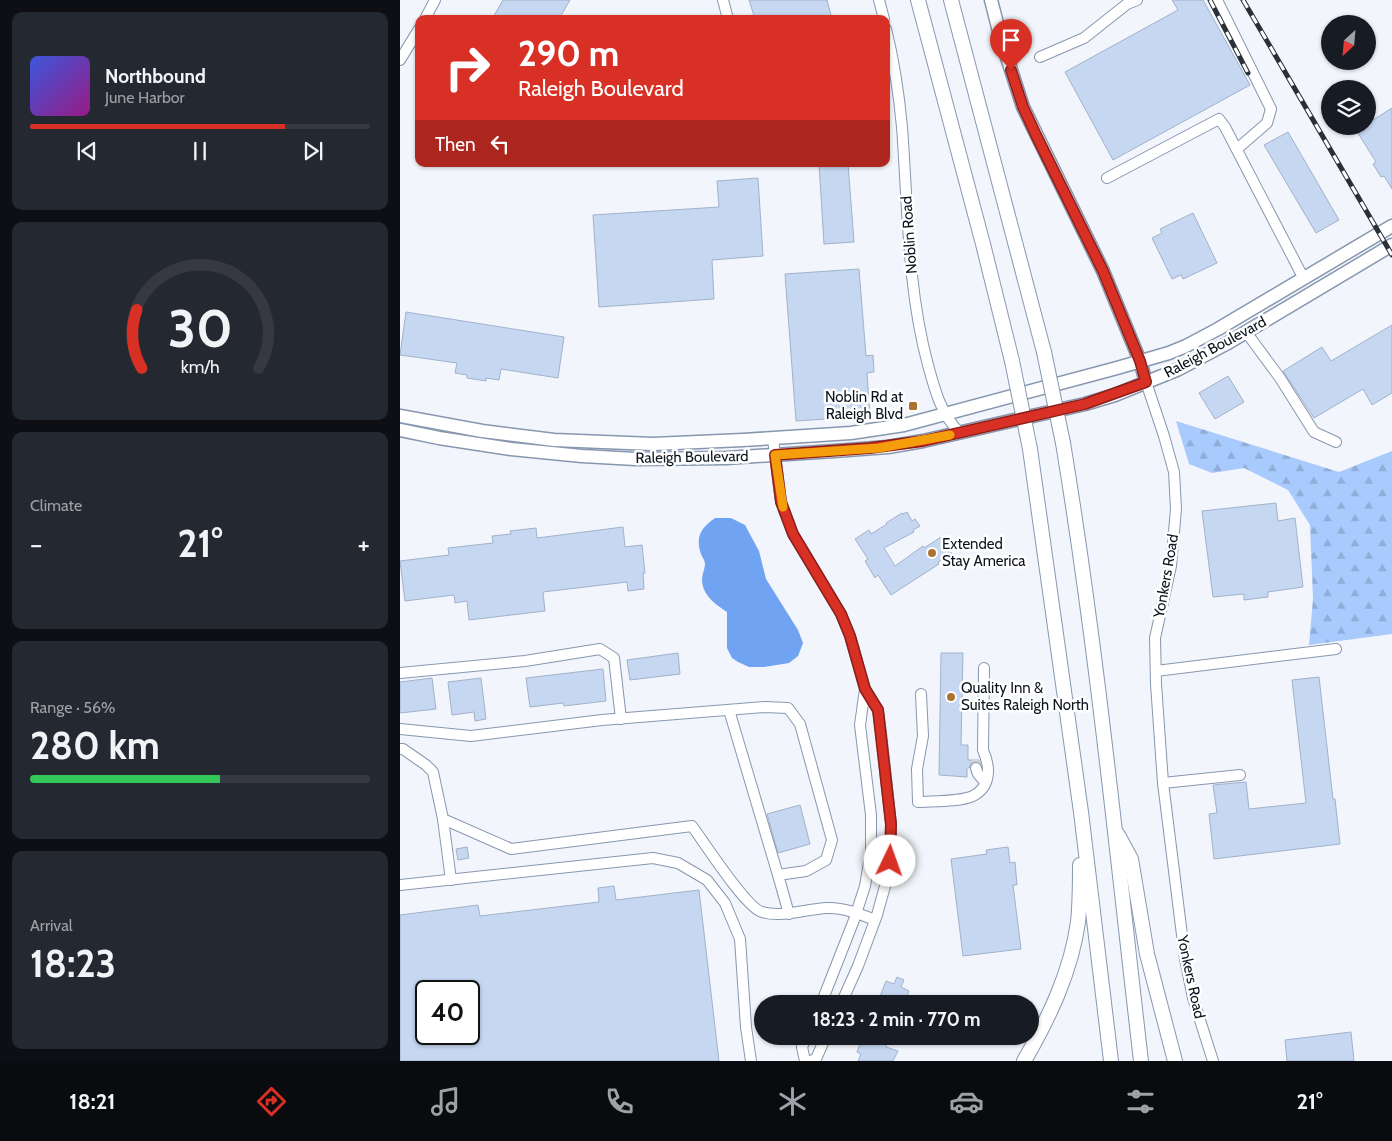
<!DOCTYPE html>
<meta charset="utf-8">
<style>
:root{--surface:#171b24;--page:#242831;--text:#f1f3f6;--muted:#9ea1a6;--line:#363941;--accent:#d93025}
body{margin:0;font-family:Cabin,sans-serif;background:var(--page);color:var(--text);height:100vh;display:flex;flex-direction:column;font-size:19px;white-space:nowrap}
*{box-sizing:border-box;margin:0}
p{font-size:16px;color:var(--muted)}
.icon{flex:none;width:28px;height:28px;fill:none;stroke:currentColor;stroke-width:2;stroke-linecap:round;stroke-linejoin:round}
.map{position:relative;flex:1;overflow:hidden}
.panel{display:flex;flex-direction:column;gap:12px;padding:12px;background:#0d0f14;width:400px}
.panel>*{flex:none}
.hud{position:absolute;left:15px;top:15px;width:475px;height:152px;border-radius:10px;box-shadow:0 1px 4px #0004;background:#d93025;color:#fff;overflow:hidden}
.needle{width:32px;rotate:206deg}
.fabs{position:absolute;left:921px;top:15px;display:grid;gap:10px}
.fabs a{display:grid;place-items:center;width:55px;height:55px;border-radius:50%;background:var(--surface);box-shadow:0 1px 4px #0004;font-size:25px}
.speed{position:absolute;left:15px;top:980px;display:flex;gap:10px;font-size:25px;font-weight:700;text-align:center}
.speed>*{display:grid;place-content:center;width:65px;height:65px;border-radius:50%;background:var(--surface);box-shadow:0 1px 4px #0004;line-height:1}
.speed .limit{border:2px solid #111;border-radius:8px;background:#fff;color:#111}
.pin{position:absolute;display:grid;place-items:center;width:42px;height:42px;color:#fff;margin:-51px -21px;border-radius:50% 50% 50% 0;rotate:-45deg;box-shadow:0 0 5px #0007}
.pin .icon{rotate:45deg}
.me{position:absolute;width:55px;margin:-28px;rotate:3deg;stroke-linejoin:round;filter:drop-shadow(0 0 4px #0008)}
.turn{display:flex;align-items:center;gap:18px;height:105px;padding:0 20px;font-size:22px}
.turn .icon{width:65px;height:65px;stroke-width:2.5}
.turn b{display:block;font-size:35px;line-height:42px}
.then{display:flex;align-items:center;height:48px;padding:0 20px;background:#0003;gap:10px;font-size:19px}
.big{font-size:38px;font-weight:800;line-height:1.1}
.panel .card{flex:1;display:flex;flex-direction:column;justify-content:center;gap:8px;min-width:0;padding:0 18px;border-radius:10px;background:var(--page)}
.panel .dial{align-items:center;gap:0}
.dial svg{height:130px;overflow:visible;fill:none;stroke:var(--line);stroke-width:7;stroke-linecap:round;text-anchor:middle}
.dial text{fill:var(--text);stroke:none}
.song{display:flex;align-items:center;gap:15px}
.cover{width:60px;height:60px;border-radius:8px;background:linear-gradient(135deg,hsl(230 70% 55%),hsl(310 70% 35%))}
.played{height:5px;border-radius:2px;background:linear-gradient(90deg,var(--accent) 75%,var(--line) 75%)}
.keys{display:flex;justify-content:space-around;direction:ltr}
.heat{display:flex;justify-content:space-between;align-items:center;font-size:28px;direction:ltr}
.charge{height:8px;border-radius:4px;background:linear-gradient(90deg,#34c759 56%,var(--line) 0)}
.trip{position:absolute;left:354px;top:995px;width:285px;height:50px;border-radius:25px;background:var(--surface);box-shadow:0 1px 4px #0004;font-weight:800;line-height:50px;text-align:center}
.dock{display:flex;height:80px;justify-content:space-around;align-items:center;background:#090b0e;color:var(--muted)}
.dock .icon{width:35px;height:35px}
.dock .active{color:var(--accent)}
.dock b{font-size:22px;color:var(--text)}
main{display:flex;flex:1;min-height:0}
.map>svg:first-child{display:block}
.forest{fill:url(#forest-firs)}
.water{fill:#70a3f1}
.building{fill:#c5d7f1;stroke:#a1b2cb;fill-rule:evenodd}
.lines{fill:none;stroke-linecap:round;stroke-linejoin:round}
.minor-tunnel{stroke:#d0d3da;stroke-width:10;stroke-dasharray:10 5;stroke-linecap:butt}
.minor-casing{stroke:#8797b0;stroke-width:12}
.major-casing{stroke:#8797b0;stroke-width:15}
.highway-casing{stroke:#8797b0;stroke-width:16}
.minor{stroke:#fff;stroke-width:10}
.major{stroke:#fff;stroke-width:12}
.highway{stroke:#fff;stroke-width:14}
.rail-casing{stroke:#2a3038;stroke-width:5}
.rail{stroke:#fff;stroke-width:3;stroke-dasharray:9;stroke-linecap:butt}
.highway-bridge-casing{stroke:#8797b0;stroke-width:16;stroke-linecap:butt}
.highway-bridge{stroke:#fff;stroke-width:14}
.route-casing{stroke:#8d1f18;stroke-width:12}
.route{stroke:#d93025;stroke-width:9}
.slow{stroke:#f59e0b;stroke-width:9}
.poi-dot{fill:#aa732f;stroke:#fff;stroke-width:2}
.labels{text-anchor:middle;stroke-width:5;stroke-linejoin:round;paint-order:stroke}
.street-label{font-size:15px;fill:#0d131c;stroke:#fff}
.poi-label{font-size:15px;fill:#0d131c;stroke:#fff;text-anchor:start}
</style>
<main>
<section class="panel">
<div class="card">
<div class="song"><i class="cover"></i><div><b>Northbound</b><p>June Harbor</p></div></div>
<div class="played"></div>
<div class="keys"><svg class="icon" aria-label="previous" viewBox="0 0 24 24"><path d="M18 5L8 12l10 7zM5 5v14"/></svg><svg class="icon" aria-label="pause" viewBox="0 0 24 24"><path d="M8 5v14M16 5v14"/></svg><svg class="icon" aria-label="next" viewBox="0 0 24 24"><path d="M6 5l10 7-10 7zM19 5v14"/></svg></div>
</div>
<div class="card dial"><svg viewBox="0 0 100 80">
<path d="M14 69A42 42 0 1 1 86 69"/>
<path d="M14 69A42 42 0 0 1 11 33" stroke="#d93025"/>
<text x="50" y="56" font-size="32" font-weight="700">30</text>
<text x="50" y="72" font-size="11">km/h</text>
</svg></div>
<div class="card"><p>Climate</p>
<div class="heat"><a>−</a><b class="big">21°</b><a>+</a></div>
</div>
<div class="card"><p>Range · 56%</p><b class="big">280 km</b><div class="charge"></div></div>
<div class="card"><p>Arrival</p><b class="big">18:23</b></div>
</section>
<div class="map">
<svg width="992" height="1061" viewBox="0 0 992 1061">
<defs>
<pattern id="forest-firs" width="22" height="20" patternUnits="userSpaceOnUse" patternTransform="scale(1.25)"><rect width="22" height="20" fill="#a9cafd"/><path d="M5 1l3.5 6h-7zM16 11l3.5 6h-7z" fill="#90add8"/></pattern>
</defs>
<rect width="100%" height="100%" fill="#f2f5fb"/>
<polygon class="forest" points="776,421 939,472 992,451 992,634 909,645 913,599 910,525 888,490 844,468 812,473 789,464"/>
<path class="water" d="M315,518h16l14,7 14,26 7,28 32,51 5,13 -5,13 -9,7 -25,4h-15l-11,-5 -6,-4 -5,-10v-36c-12,-8 -25,-17 -25,-33 0,-5 3,-10 3,-15 0,-4 -3,-7 -4,-10 -6,-17 0,-26 14,-36z"/>
<g class="building">
<polygon points="103,0 170,0 159,19 92,19"/>
<polygon points="349,0 427,0 432,19 355,19"/>
<polygon points="772,0 803,0 850,85 713,160 665,72 778,10"/>
<polygon points="992,108 992,189 984,176 981,177 973,164 976,162 956,130 962,126 968,126 968,123"/>
<polygon points="888,132 939,220 916,233 864,145"/>
<polygon points="419,164 448,164 454,242 424,244"/>
<polygon points="358,178 363,256 312,260 314,299 199,307 193,215 319,207 317,181"/>
<polygon points="793,213 817,263 783,279 781,275 772,279 752,238 762,233 760,229"/>
<polygon points="459,269 466,356 473,355 474,372 467,373 470,416 396,421 385,274"/>
<polygon points="6,312 164,337 158,378 101,369 99,380 86,378 86,381 67,378 67,375 55,373 57,363 0,355"/>
<polygon points="992,325 992,393 972,405 963,389 914,418 883,371 922,347 931,361"/>
<polygon points="828,376 844,402 815,419 799,393"/>
<polygon points="876,503 878,521 895,518 903,587 868,592 868,597 844,600 844,594 813,597 802,511"/>
<polygon points="507,512 512,521 515,519 520,526 513,530 514,532 484,548 495,566 523,546 524,548 541,537 552,554 538,562 539,564 491,595 478,575 475,578 465,561 468,559 455,539 469,530 471,534 487,524 486,523 502,513 503,514"/>
<polygon points="223,527 225,547 242,545 245,573 243,573 244,589 228,591 227,582 143,592 145,611 69,620 67,601 55,603 54,595 5,601 0,561 49,555 48,548 93,543 92,536 111,534 110,531 136,528 137,538"/>
<polygon points="278,653 280,674 230,680 227,660"/>
<polygon points="541,653 563,653 561,745 568,745 568,760 579,760 580,762 574,761 571,763 569,768 567,768 567,777 539,775"/>
<polygon points="203,669 206,701 164,706 163,703 130,707 126,678"/>
<polygon points="919,677 933,799 935,799 940,844 814,859 809,814 817,813 813,785 846,782 849,809 906,803 892,680"/>
<polygon points="32,678 36,709 0,713 0,682"/>
<polygon points="81,678 86,719 75,721 74,712 52,715 48,682"/>
<polygon points="400,805 410,844 378,853 367,814"/>
<polygon points="67,847 69,858 58,860 56,849"/>
<polygon points="608,847 610,863 615,862 617,885 613,885 621,949 563,956 551,859 587,854 586,850"/>
<path d="M214,886l2,14 83,-10 20,171h-319v-146l78,-10 2,11 119,-14 -1,-14zM26,991h43v43h-43z"/>
<polygon points="497,977 504,980 501,987 509,991 504,1004 477,1004 486,981 494,984"/>
<polygon points="951,1032 954,1061 887,1061 885,1040"/>
<polygon points="463,1036 490,1036 486,1047 498,1051 493,1061 458,1061 461,1054 457,1052"/>
</g>
<g class="lines">
<polyline class="minor-tunnel" points="576,768 577,760"/>
<defs>
<g id="minor">
<polyline points="323,0 328,19"/>
<polyline points="479,0 484,19"/>
<polyline points="817,0 871,109 867,123 837,149"/>
<polyline points="25,19 35,0"/>
<path d="M486,29c8,32 13,65 16,98 6,79 5,161 26,238 7,26 13,49 32,68"/>
<polyline points="640,57 684,38 727,4 737,0"/>
<polyline points="0,60 19,29"/>
<polyline points="707,178 819,119 825,127 904,279"/>
<polyline points="846,332 880,378 914,432 936,442"/>
<polyline points="746,382 764,436 774,472 776,509 771,566 755,638 756,684 763,783 785,959 793,998 813,1061"/>
<polyline points="373,439 381,502 393,534 441,614 450,636 465,689 478,710 481,733 491,824 490,861 487,879 477,915 458,966 441,1004"/>
<polyline points="756,671 936,649"/>
<polyline points="0,673 125,661 200,649 214,658 221,719"/>
<path d="M521,694l2,42 -6,33 1,33c15,-1 42,0 55,-6 19,-10 17,-30 10,-46l1,-82"/>
<polyline points="329,710 378,875"/>
<polyline points="0,729 71,736 202,720 365,707 388,708 400,724 432,840 426,860 406,871 378,875 389,914"/>
<path d="M0,749h3l23,16 7,7 10,47 68,30 181,-23c12,16 54,82 70,86 20,6 44,-3 65,-4 15,-1 33,6 48,12"/>
<polyline points="576,768 578,774 585,782"/>
<polyline points="763,783 840,775"/>
<polyline points="43,819 51,880"/>
<polyline points="0,885 253,858 278,863 307,880 325,903 340,939 346,1027 351,1061"/>
<polyline points="421,1004 454,920 465,886 471,851 471,815 460,725 465,689"/>
<polyline points="405,1061 402,1047 407,1036"/>
<polyline points="410,1061 416,1059 426,1036"/>
</g>
<g id="major">
<polyline points="591,0 601,39 623,107 703,271 740,361 746,382"/>
<polyline points="0,416 82,431 154,440 253,444 343,440 451,433 504,425 717,368 769,353 786,346 818,329 992,226"/>
<polyline points="0,430 39,438 111,449 182,456 236,459 326,458 434,451 488,447 523,441 685,404 715,395 779,369 826,344 992,245"/>
</g>
<g id="highway">
<polyline points="518,0 583,244 612,361"/>
<polyline points="551,0 644,352"/>
<path d="M663,443c34,205 54,412 78,618"/>
<polyline points="630,449 681,812 711,1061"/>
<polyline points="718,835 731,859 747,954 775,1061"/>
<path d="M624,1061c25,-43 47,-89 54,-139 2,-19 2,-38 2,-57"/>
</g>
</defs>
<use href="#minor" class="minor-casing"/>
<use href="#major" class="major-casing"/>
<use href="#highway" class="highway-casing"/>
<use href="#minor" class="minor"/>
<use href="#major" class="major"/>
<use href="#highway" class="highway"/>
<defs>
<g id="rail">
<polyline points="810,0 848,73"/>
<polyline points="843,0 992,255"/>
</g>
</defs>
<use href="#rail" class="rail-casing"/>
<use href="#rail" class="rail"/>
<defs>
<g id="highway-bridge">
<polyline points="644,352 663,443"/>
<polyline points="612,361 630,449"/>
</g>
</defs>
<use href="#highway-bridge" class="highway-bridge-casing"/>
<use href="#highway-bridge" class="highway-bridge"/>
</g>
<g class="lines">
<defs>
<polyline id="route" points="490,861 491,824 478,710 465,689 450,636 441,614 393,534 381,502 375,455 470,448 523,441 685,404 746,382 740,361 703,271 636,135 623,107 611,70"/>
</defs>
<use href="#route" class="route-casing"/>
<use href="#route" class="route"/>
<polyline class="slow" points="383,507 375,455 479,448 550,435"/>
</g>
<g class="poi-dot">
<rect x="508" y="401" width="10" height="10" rx="2.5"/>
<circle cx="532" cy="553" r="5"/>
<circle cx="551" cy="697" r="5"/>
</g>
<g class="labels">
<g class="street-label">
<text transform="translate(509 235) rotate(-94)" y="5">Noblin Road</text>
<text transform="translate(815 347) rotate(-28)" y="5">Raleigh Boulevard</text>
<text transform="translate(292 457) rotate(-1)" y="5">Raleigh Boulevard</text>
<text transform="translate(766 576) rotate(-80)" y="5">Yonkers Road</text>
<text transform="translate(791 977) rotate(78)" y="5">Yonkers Road</text>
</g>
<g class="poi-label">
<text x="503" y="402" text-anchor="end">Noblin Rd at<tspan x="503" dy="17">Raleigh Blvd</tspan></text>
<text x="542" y="549">Extended<tspan x="542" dy="17">Stay America</tspan></text>
<text x="561" y="693">Quality Inn &amp;<tspan x="561" dy="17">Suites Raleigh North</tspan></text>
</g>
</g>
</svg>
<div class="fabs">
<a><svg class="needle" viewBox="-14 -14 28 28"><path d="M0-13l5 13h-10z" fill="#e53935"/><path d="M0 13l5-13h-10z" fill="#9ea1a6"/></svg></a>
<a><svg class="icon" aria-label="layers" viewBox="0 0 24 24"><path d="M12 4l9 5-9 5-9-5zM3 14l9 5 9-5"/></svg></a>
</div>
<div class="speed"><div class="limit">40</div></div>
<div class="pin" style="left:611px;top:70px;background:#d93025"><svg class="icon" aria-label="arrive" viewBox="0 0 24 24"><path d="M6 21V4h12l-3 4 3 4H6"/></svg></div>
<svg class="me" style="left:490px;top:861px" viewBox="-20 -20 40 40"><circle r="19" fill="#fff"/><path d="M0-13L10 11 0 6-10 11z" fill="#d93025"/></svg>
<div class="trip">18:23 · 2 min · 770 m</div>
<div class="hud">
<div class="turn"><svg class="icon" aria-label="right" viewBox="0 0 24 24"><path d="M7 20v-9h11M14 6l5 5-5 5"/></svg><div><b>290 m</b>Raleigh Boulevard</div></div>
<div class="then">Then<svg class="icon" aria-label="left" viewBox="0 0 24 24"><path d="M17 20v-9H6M10 6l-5 5 5 5"/></svg></div>
</div>
</div>
</main>
<nav class="dock">
<b>18:21</b>
<svg class="icon active" aria-label="directions" viewBox="0 0 24 24"><path d="M12 3l9 9-9 9-9-9zM9 14v-3h6M13 9l2 2-2 2"/></svg>
<svg class="icon" aria-label="music" viewBox="0 0 24 24"><path d="M9 18V5l10-2v13"/><circle cx="6" cy="18" r="3"/><circle cx="16" cy="16" r="3"/></svg>
<svg class="icon" aria-label="phone" viewBox="0 0 24 24"><path d="M5 4h4l2 5-3 2q2 4 5 5l2-3 5 2v4C11 20 4 13 5 4z"/></svg>
<svg class="icon" aria-label="climate" viewBox="0 0 24 24"><path d="M12 3v18M4 7l16 10M4 17L20 7"/></svg>
<svg class="icon" aria-label="car" viewBox="0 0 24 24"><path d="M5 17H2v-5l4-1 3-4h7l3 4 3 1v5h-3M9 17h6M6 11h13"/><circle cx="7" cy="17" r="2"/><circle cx="17" cy="17" r="2"/></svg>
<svg class="icon" aria-label="filters" viewBox="0 0 24 24"><path d="M4 7h16M4 17h16"/><circle cx="9" cy="7" r="2"/><circle cx="15" cy="17" r="2"/></svg>
<b>21°</b>
</nav>
